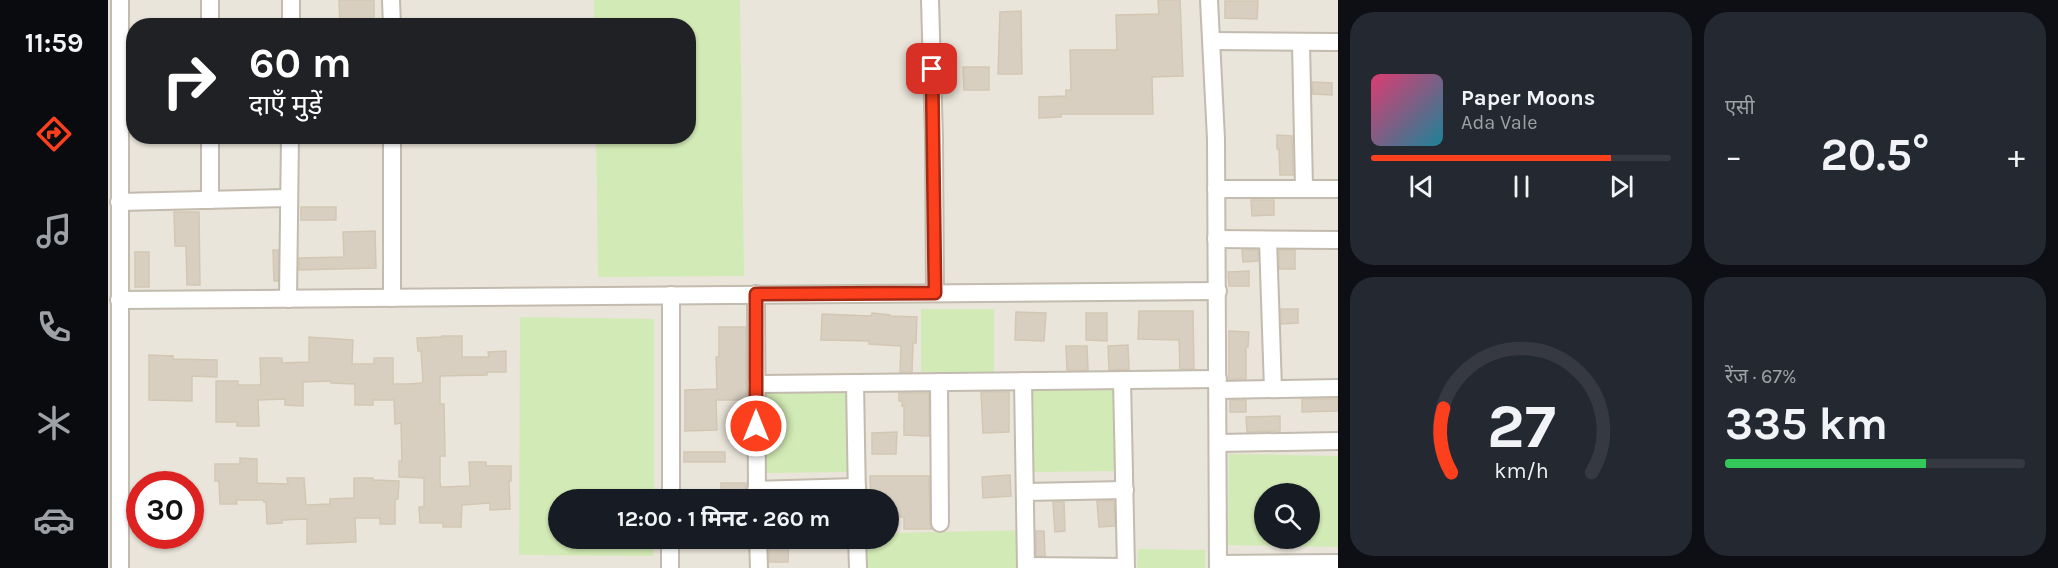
<!DOCTYPE html>
<html lang="hi">
<meta charset="utf-8">
<style>
:root{--surface:#171b24;--page:#242831;--text:#f1f3f6;--muted:#9ea1a6;--line:#363941;--accent:#fc3f1d}
body{margin:0;font-family:Karla,"Noto Sans Devanagari",sans-serif;background:var(--page);color:var(--text);height:100vh;display:flex;flex-direction:column;font-size:22px;white-space:nowrap}
*{box-sizing:border-box;margin:0}
p{font-size:20px;color:var(--muted)}
.icon{flex:none;width:33px;height:33px;fill:none;stroke:currentColor;stroke-width:2;stroke-linecap:round;stroke-linejoin:round}
.map{position:relative;flex:1;overflow:hidden}
.side{display:flex;flex-direction:column;gap:12px;padding:12px;background:#0d0f14;width:720px}
.side>*{flex:none}
.top-card{position:absolute;left:18px;top:18px;width:570px;height:126px;border-radius:24px;box-shadow:0 2px 4px #0004;background:#202124;color:#fff;overflow:hidden}
.fabs{position:absolute;left:1146px;top:483px;display:grid;gap:12px}
.fabs a{display:grid;place-items:center;width:66px;height:66px;border-radius:50%;background:var(--surface);box-shadow:0 2px 4px #0004;font-size:30px}
.speed{position:absolute;left:18px;top:471px;display:flex;gap:12px;font-size:30px;font-weight:700;text-align:center}
.speed>*{display:grid;place-content:center;width:78px;height:78px;border-radius:50%;background:var(--surface);box-shadow:0 2px 4px #0004;line-height:1}
.speed .limit{border:9px solid #d22;background:#fff;color:#111}
.pin{position:absolute;display:grid;place-items:center;width:51px;height:51px;color:#fff;margin:-26px;border-radius:12px;box-shadow:0 3px 9px #0006}
.me{position:absolute;width:66px;margin:-33px;rotate:0deg;stroke-linejoin:round;filter:drop-shadow(0 0 4px #0008)}
.turn{display:flex;align-items:center;gap:21px;height:126px;padding:0 24px;font-size:27px}
.turn .icon{width:78px;height:78px;stroke-width:2.5}
.turn b{display:block;font-size:42px;line-height:51px}
.big{font-size:45px;font-weight:700;line-height:1.1}
.side .widget{flex:1;display:flex;flex-direction:column;justify-content:center;gap:9px;min-width:0;padding:0 21px;border-radius:24px;background:var(--page)}
.side .dial{align-items:center;gap:0}
.dial svg{height:156px;overflow:visible;fill:none;stroke:var(--line);stroke-width:7;stroke-linecap:round;text-anchor:middle}
.dial text{fill:var(--text);stroke:none}
.song{display:flex;align-items:center;gap:18px}
.cover{width:72px;height:72px;border-radius:9px;background:linear-gradient(135deg,hsl(340 70% 55%),hsl(190 70% 35%))}
.played{height:6px;border-radius:3px;background:linear-gradient(90deg,var(--accent) 80%,var(--line) 80%)}
.keys{display:flex;justify-content:space-around;direction:ltr}
.heat{display:flex;justify-content:space-between;align-items:center;font-size:33px;direction:ltr}
.charge{height:9px;border-radius:4px;background:linear-gradient(90deg,#34c759 67%,var(--line) 0)}
.side .tiles{flex:1;display:grid;gap:12px;grid-template-columns:repeat(2,1fr)}
.trip{position:absolute;left:440px;top:489px;width:351px;height:60px;border-radius:30px;background:var(--surface);box-shadow:0 2px 4px #0004;font-weight:700;line-height:60px;text-align:center}
main{display:flex;flex:1;min-height:0}
.tabs{display:flex;flex-direction:column;width:108px;justify-content:space-around;align-items:center;background:#090b0e;color:var(--muted)}
.tabs .icon{width:42px;height:42px}
.tabs .current{color:var(--accent)}
.tabs b{font-size:27px;color:var(--text)}
.map>svg:first-child{display:block}
.residential{fill:#eae5da;fill-rule:evenodd}
.green{fill:#d2eab5;fill-rule:evenodd}
.building{fill:#d8cfc1;stroke:#d3c7b4;stroke-width:1.5}
.lines{fill:none;stroke-linecap:round;stroke-linejoin:round}
.minor-casing{stroke:#c2bbae;stroke-width:20}
.minor{stroke:#fff;stroke-width:16}
.route-casing{stroke:#a42913;stroke-width:15}
.route{stroke:#fc3f1d;stroke-width:10}
</style>
<main>
<nav class="tabs">
<b>11:59</b>
<svg class="icon current" aria-label="directions" viewBox="0 0 24 24"><path d="M12 3l9 9-9 9-9-9zM9 14v-3h6M13 9l2 2-2 2"/></svg>
<svg class="icon" aria-label="music" viewBox="0 0 24 24"><path d="M9 18V5l10-2v13"/><circle cx="6" cy="18" r="3"/><circle cx="16" cy="16" r="3"/></svg>
<svg class="icon" aria-label="phone" viewBox="0 0 24 24"><path d="M5 4h4l2 5-3 2q2 4 5 5l2-3 5 2v4C11 20 4 13 5 4z"/></svg>
<svg class="icon" aria-label="climate" viewBox="0 0 24 24"><path d="M12 3v18M4 7l16 10M4 17L20 7"/></svg>
<svg class="icon" aria-label="car" viewBox="0 0 24 24"><path d="M5 17H2v-5l4-1 3-4h7l3 4 3 1v5h-3M9 17h6M6 11h13"/><circle cx="7" cy="17" r="2"/><circle cx="17" cy="17" r="2"/></svg>
</nav>
<div class="map">
<svg width="1230" height="568" viewBox="0 0 1230 568">
<rect width="100%" height="100%" fill="#f6f3ec"/>
<path class="residential" d="M0,0h1230v568h-1230zM26,26h554v110h-554zM32,484h50v52h-50zM1156,494h46v44h-46zM450,500h330v38h-330z"/>
<g class="green">
<polygon points="486,0 632,0 636,276 490,277 488,137 580,136 580,26 486,25"/>
<rect x="813" y="309" width="73" height="63"/>
<polygon points="412,317 546,319 546,499 450,500 450,538 545,539 545,556 411,555"/>
<polygon points="1007,389 1008,471 925,472 924,390"/>
<polygon points="657,390 740,390 741,472 658,473"/>
<path d="M1121,454l109,2v91l-110,-2zM1156,494h46v44h-46z"/>
<polygon points="918,530 919,568 758,568 757,539 780,538 780,533"/>
<polygon points="1030,549 1097,550 1097,568 1029,568"/>
</g>
<g class="building">
<polygon points="231,0 266,0 266,26 232,26"/>
<polygon points="1050,0 1072,0 1075,76 1044,77 1045,114 953,114 953,117 931,118 931,97 958,96 958,90 963,90 962,50 1009,50 1008,15 1051,14"/>
<polygon points="1117,1 1150,1 1149,19 1117,18"/>
<polygon points="913,11 914,74 890,74 892,12"/>
<polygon points="855,67 881,67 881,90 856,90"/>
<polygon points="1204,82 1224,83 1224,95 1205,94"/>
<polygon points="1169,135 1184,136 1185,175 1172,175 1171,149 1169,149"/>
<polygon points="1143,200 1166,200 1166,215 1144,216"/>
<rect x="193" y="207" width="35" height="13"/>
<polygon points="66,212 91,212 92,285 79,285 78,246 67,246"/>
<polygon points="267,231 268,268 191,270 191,258 236,257 235,232"/>
<polygon points="165,250 170,250 170,281 166,281"/>
<polygon points="1134,250 1150,250 1150,261 1135,262"/>
<rect x="1171" y="250" width="16" height="19"/>
<rect x="27" y="252" width="14" height="35"/>
<polygon points="1141,271 1141,286 1121,286 1120,272"/>
<polygon points="1173,309 1190,309 1190,323 1173,324"/>
<polygon points="1031,311 1085,311 1086,369 1072,369 1071,340 1030,339"/>
<polygon points="908,312 938,313 936,341 907,340"/>
<polygon points="764,313 782,315 782,316 809,317 808,343 805,343 804,372 792,372 793,346 761,344 761,341 713,340 714,314 763,316"/>
<polygon points="978,313 999,313 999,341 978,340"/>
<polygon points="611,327 638,327 638,400 608,400 609,430 577,431 577,390 609,389 608,357 611,357"/>
<polygon points="1121,331 1141,332 1140,347 1138,347 1138,379 1121,379"/>
<polygon points="334,336 354,336 354,357 381,357 380,352 398,351 398,372 379,372 379,375 332,376 332,404 336,404 337,456 332,456 332,483 333,487 362,486 361,462 378,462 378,466 403,466 403,481 401,481 402,509 382,510 382,503 354,505 353,527 335,527 335,523 312,523 311,507 316,507 316,478 291,477 291,461 294,461 293,423 287,424 286,400 265,400 265,405 247,405 247,384 223,383 223,381 195,382 195,406 177,405 177,399 150,400 151,426 129,426 129,422 108,422 108,381 130,381 130,385 153,385 152,358 174,358 174,363 201,362 201,337 245,340 244,364 266,364 266,358 285,358 285,384 299,384 314,383 315,380 313,351 310,351 309,338 334,337"/>
<polygon points="1020,345 1021,369 1001,370 1000,346"/>
<polygon points="958,346 979,346 980,370 959,370"/>
<polygon points="41,355 65,356 65,359 109,360 109,377 84,376 84,401 41,400"/>
<polygon points="873,392 901,392 901,432 875,433"/>
<polygon points="791,393 821,393 821,436 796,435 796,406 794,406 794,401 791,401"/>
<polygon points="1194,399 1230,399 1230,411 1194,412"/>
<rect x="1122" y="400" width="16" height="12"/>
<polygon points="1172,416 1172,431 1139,432 1138,417"/>
<polygon points="789,432 788,454 764,454 764,433"/>
<rect x="576" y="452" width="41" height="10"/>
<polygon points="132,458 149,459 149,483 180,484 179,478 196,478 198,505 222,504 222,499 246,498 246,478 265,478 265,480 291,481 290,499 287,499 287,524 272,524 272,518 247,518 248,542 199,544 199,519 174,520 174,523 159,524 158,502 156,502 155,500 128,500 129,504 112,504 111,481 107,481 107,464 132,464"/>
<polygon points="902,475 903,496 875,498 874,477"/>
<polygon points="762,476 821,476 822,523 824,529 796,529 796,517 780,517 780,500 763,500"/>
<rect x="613" y="483" width="25" height="17"/>
<polygon points="989,501 1006,501 1007,526 991,527"/>
<polygon points="945,502 956,502 957,531 947,532"/>
<polygon points="928,531 936,531 937,556 928,556"/>
<polygon points="661,538 681,538 680,562 661,562"/>
</g>
<g class="lines">
<defs>
<g id="minor">
<polyline points="12,0 12,568"/>
<polyline points="283,0 284,26"/>
<polyline points="822,0 826,139 827,293"/>
<polyline points="1101,0 1108,139 1110,568"/>
<polyline points="102,26 102,0"/>
<polyline points="183,26 183,0"/>
<polyline points="1104,41 1230,42"/>
<polyline points="1193,43 1196,189"/>
<polyline points="284,136 284,298"/>
<polyline points="1108,189 1230,189"/>
<polyline points="102,200 102,136"/>
<polyline points="11,202 181,198"/>
<polyline points="1108,239 1230,240"/>
<polyline points="1160,240 1165,389"/>
<polyline points="648,294 649,500"/>
<polyline points="180,299 182,136"/>
<polyline points="11,300 1110,291"/>
<polyline points="1014,380 1018,568"/>
<polyline points="915,381 918,568"/>
<polyline points="831,382 832,523"/>
<polyline points="747,383 749,500"/>
<polyline points="648,384 1110,379"/>
<polyline points="1110,390 1230,388"/>
<polyline points="1110,443 1230,441"/>
<polyline points="648,490 749,487"/>
<polyline points="917,492 1017,490"/>
<polyline points="563,500 563,295"/>
<polyline points="650,538 651,568"/>
<polyline points="749,538 750,568"/>
<polyline points="1110,564 1230,563"/>
<polyline points="918,566 1018,567"/>
<polyline points="562,568 562,538"/>
</g>
</defs>
<use href="#minor" class="minor-casing"/>
<use href="#minor" class="minor"/>
</g>
<g class="lines">
<defs>
<polyline id="route" points="648,426 648,294 827,293 824,69"/>
</defs>
<use href="#route" class="route-casing"/>
<use href="#route" class="route"/>
</g>
</svg>
<div class="fabs">
<a><svg class="icon" aria-label="search" viewBox="0 0 24 24"><circle cx="10" cy="10" r="6"/><path d="M15 15l6 6"/></svg></a>
</div>
<div class="speed"><div class="limit">30</div></div>
<div class="pin" style="left:824px;top:69px;background:#d93025"><svg class="icon" aria-label="arrive" viewBox="0 0 24 24"><path d="M6 21V4h12l-3 4 3 4H6"/></svg></div>
<svg class="me" style="left:648px;top:426px" viewBox="-20 -20 40 40"><circle r="17" fill="#fc3f1d" stroke="#fff" stroke-width="3"/><path d="M0-11L8 9 0 5-8 9z" fill="#fff"/></svg>
<div class="trip">12:00 · 1 मिनट · 260 m</div>
<div class="top-card">
<div class="turn"><svg class="icon" aria-label="right" viewBox="0 0 24 24"><path d="M7 20v-9h11M14 6l5 5-5 5"/></svg><div><b>60 m</b>दाएँ मुड़ें</div></div>
</div>
</div>
<section class="side">
<div class="tiles">
<div class="widget">
<div class="song"><i class="cover"></i><div><b>Paper Moons</b><p>Ada Vale</p></div></div>
<div class="played"></div>
<div class="keys"><svg class="icon" aria-label="previous" viewBox="0 0 24 24"><path d="M18 5L8 12l10 7zM5 5v14"/></svg><svg class="icon" aria-label="pause" viewBox="0 0 24 24"><path d="M8 5v14M16 5v14"/></svg><svg class="icon" aria-label="next" viewBox="0 0 24 24"><path d="M6 5l10 7-10 7zM19 5v14"/></svg></div>
</div>
<div class="widget"><p>एसी</p>
<div class="heat"><a>−</a><b class="big">20.5°</b><a>+</a></div>
</div>
<div class="widget dial"><svg viewBox="0 0 100 80">
<path d="M14 69A42 42 0 1 1 86 69"/>
<path d="M14 69A42 42 0 0 1 10 36" stroke="#fc3f1d"/>
<text x="50" y="56" font-size="32" font-weight="700">27</text>
<text x="50" y="72" font-size="11">km/h</text>
</svg></div>
<div class="widget"><p>रेंज · 67%</p><b class="big">335 km</b><div class="charge"></div></div>
</div>
</section>
</main>
